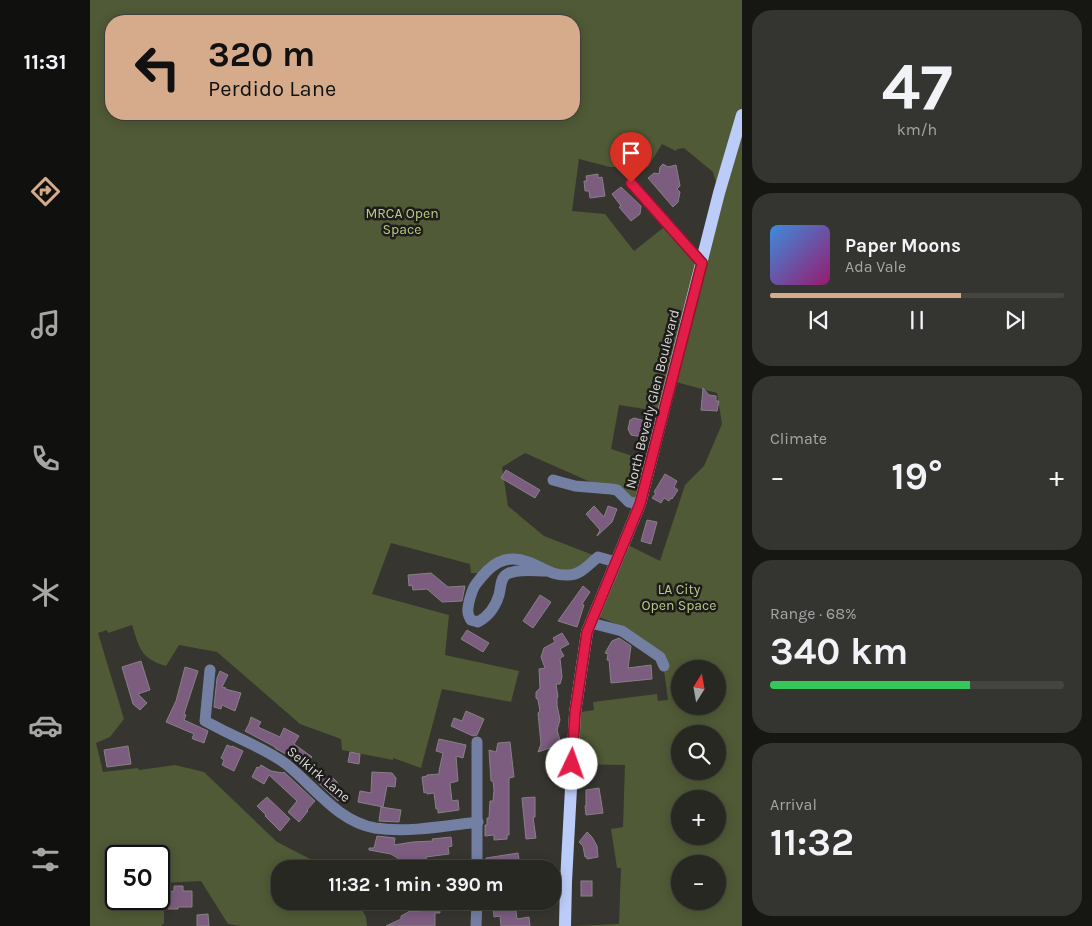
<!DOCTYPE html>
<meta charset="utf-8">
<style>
:root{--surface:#282823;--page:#343430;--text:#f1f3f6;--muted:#a5a6a6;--line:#444441;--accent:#d6ab8b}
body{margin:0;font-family:Karla,sans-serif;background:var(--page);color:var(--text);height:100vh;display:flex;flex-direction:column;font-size:19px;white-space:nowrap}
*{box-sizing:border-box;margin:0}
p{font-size:16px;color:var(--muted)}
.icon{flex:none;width:28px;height:28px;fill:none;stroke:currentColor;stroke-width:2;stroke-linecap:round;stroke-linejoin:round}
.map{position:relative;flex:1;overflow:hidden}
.side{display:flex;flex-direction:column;gap:10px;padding:10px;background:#161613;width:350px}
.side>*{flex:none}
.banner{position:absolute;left:15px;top:15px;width:475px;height:105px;border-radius:20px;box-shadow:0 2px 12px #0003,0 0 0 1px var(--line);background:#d6ab8b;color:#111;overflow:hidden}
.needle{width:32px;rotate:11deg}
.buttons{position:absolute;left:581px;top:660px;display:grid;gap:10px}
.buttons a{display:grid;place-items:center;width:55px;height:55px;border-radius:50%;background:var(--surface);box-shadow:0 2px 12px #0003,0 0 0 1px var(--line);font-size:25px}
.speed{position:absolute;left:15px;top:845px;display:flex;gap:10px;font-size:25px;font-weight:700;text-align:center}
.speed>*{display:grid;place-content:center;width:65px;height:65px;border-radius:50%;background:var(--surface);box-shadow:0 2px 12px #0003,0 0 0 1px var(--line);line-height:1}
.speed .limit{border:2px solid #111;border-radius:8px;background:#fff;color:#111}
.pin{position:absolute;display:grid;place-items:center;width:42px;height:42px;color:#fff;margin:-51px -21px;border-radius:50% 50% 50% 0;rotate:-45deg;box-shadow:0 0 5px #0007}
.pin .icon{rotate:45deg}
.me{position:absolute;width:55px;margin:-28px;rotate:3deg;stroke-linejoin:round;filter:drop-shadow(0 0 4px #0008)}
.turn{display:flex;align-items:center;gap:18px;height:105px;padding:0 20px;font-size:22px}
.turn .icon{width:65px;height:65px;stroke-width:2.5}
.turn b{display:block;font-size:35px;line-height:42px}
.big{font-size:38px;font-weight:700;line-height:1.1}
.side .widget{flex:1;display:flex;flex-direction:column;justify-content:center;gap:8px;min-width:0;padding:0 18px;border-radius:20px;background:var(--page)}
.side .dial{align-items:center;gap:0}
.dial b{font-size:65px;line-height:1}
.song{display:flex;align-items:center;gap:15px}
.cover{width:60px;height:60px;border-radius:8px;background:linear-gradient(135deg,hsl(210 70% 55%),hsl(320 70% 35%))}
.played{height:5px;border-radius:2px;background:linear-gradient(90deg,var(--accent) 65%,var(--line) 65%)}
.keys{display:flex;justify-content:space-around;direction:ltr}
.heat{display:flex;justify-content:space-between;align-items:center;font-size:28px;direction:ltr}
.charge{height:8px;border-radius:4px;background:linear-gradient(90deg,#34c759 68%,var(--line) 0)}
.trip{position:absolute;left:181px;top:860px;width:290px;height:50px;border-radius:20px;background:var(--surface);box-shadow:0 2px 12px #0003,0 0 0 1px var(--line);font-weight:700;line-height:50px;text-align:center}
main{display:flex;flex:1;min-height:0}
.tab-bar{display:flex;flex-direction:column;width:90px;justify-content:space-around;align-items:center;background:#10100e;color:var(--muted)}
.tab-bar .icon{width:35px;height:35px}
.tab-bar .selected{color:var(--accent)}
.tab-bar b{font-size:22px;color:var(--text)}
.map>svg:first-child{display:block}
.green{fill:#505a36;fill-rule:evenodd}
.building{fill:#7c5d80;stroke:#868186}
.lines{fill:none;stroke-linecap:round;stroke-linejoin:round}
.minor{stroke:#7380a4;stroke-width:11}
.major{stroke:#bbccf8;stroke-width:12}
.route-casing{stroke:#92132f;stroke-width:12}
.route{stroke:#e11d48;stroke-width:9}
.labels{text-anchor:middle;stroke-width:5;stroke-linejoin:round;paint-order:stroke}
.park-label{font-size:14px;fill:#b9cc85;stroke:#1d1c1a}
.street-label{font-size:14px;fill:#d8d7d3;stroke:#1d1c1a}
</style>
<main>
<nav class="tab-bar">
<b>11:31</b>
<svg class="icon selected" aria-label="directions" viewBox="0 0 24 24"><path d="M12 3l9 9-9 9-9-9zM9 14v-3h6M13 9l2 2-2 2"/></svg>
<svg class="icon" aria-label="music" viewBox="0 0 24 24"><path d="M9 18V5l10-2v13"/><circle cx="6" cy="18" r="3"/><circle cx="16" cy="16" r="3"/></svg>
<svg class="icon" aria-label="phone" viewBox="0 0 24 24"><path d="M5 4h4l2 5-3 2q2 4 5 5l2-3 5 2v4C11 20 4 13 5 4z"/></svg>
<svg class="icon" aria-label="climate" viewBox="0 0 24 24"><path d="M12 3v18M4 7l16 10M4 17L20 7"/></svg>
<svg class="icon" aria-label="car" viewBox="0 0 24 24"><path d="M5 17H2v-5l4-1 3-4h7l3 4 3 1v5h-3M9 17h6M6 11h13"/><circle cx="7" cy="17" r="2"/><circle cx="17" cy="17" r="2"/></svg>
<svg class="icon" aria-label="filters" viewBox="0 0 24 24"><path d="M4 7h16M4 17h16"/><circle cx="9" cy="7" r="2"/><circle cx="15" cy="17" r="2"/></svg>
</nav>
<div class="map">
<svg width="652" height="926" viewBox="0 0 652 926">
<rect width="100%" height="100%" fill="#36352f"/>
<path class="green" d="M0,0h652v926h-168l45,-2 2,-56h-4l-6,-39 12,-2 2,-62 -53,-1 3,-51 19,-3 -1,-8 64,-8 1,7 10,-1 -6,-44 -41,-30 -27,-11 30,-72 36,18 25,-76 19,-19 18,-42 -5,-31 -45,-12 -8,31 -45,-7 -8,44 40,13 -11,42 -115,-51 -23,14 6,39 36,30 54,21 -28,18 -56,-16 -31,14h-12l-1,-9 -79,-21 -19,51 77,21 -4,40 74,16 -8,31 -69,-13 -21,79 -28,-10v2l-51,-10 -1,-11 -41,-15 -83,-72 -38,-7 -13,21c-26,-8 -26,-17 -34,-41l-24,8 -1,-3 -9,3 26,86 -14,18 -14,6 7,29 35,-4 1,2 36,-5 29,7 73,70 53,27h-50v32h77l9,16 1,9h-126l-13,-2 -27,-43 -37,2v40l-3,3h-71zM21,21h463v93h-463zM572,144l14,7 1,-2 7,-1 29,24 6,21 -17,69 -34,-38 -34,27 -29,-37 -33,-3 7,-52 31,8h38zM590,669h38v37h-38zM590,734h38v37h-38zM590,799h38v37h-38zM26,856h43v43h-43zM590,864h38v37h-38z"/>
<g class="building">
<polygon points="573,164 578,167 586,165 590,186 587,189 590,192 588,202 583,207 558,178 564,173 569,174 570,167"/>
<polygon points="508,174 508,178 512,177 515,196 500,198 499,191 495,191 494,181 497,181 496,176"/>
<polygon points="531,187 551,206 550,214 541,221 529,207 531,206 522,194"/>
<polygon points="613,388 619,395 626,396 626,401 629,401 627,411 611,410"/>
<polygon points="544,418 556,421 552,437 541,435 538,429 540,420"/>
<polygon points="416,470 450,490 445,498 411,478"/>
<polygon points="575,474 587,481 584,487 588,490 582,499 581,498 579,501 574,498 571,503 562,498 566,493 564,492"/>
<polygon points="504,506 514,517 518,506 527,509 522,522 507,536 510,530 496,514"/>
<polygon points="557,520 567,522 561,544 551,541"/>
<polygon points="341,573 358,587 375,586 372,601 352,602 337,589 323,590 322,585 319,586 318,575"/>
<polygon points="493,586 500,592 492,604 494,605 487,627 468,621"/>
<polygon points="450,595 461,602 443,628 433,621"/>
<polygon points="377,630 399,643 393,652 371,639"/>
<polygon points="472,633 479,644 470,649 474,656 470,658 472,677 470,684 466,684 468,697 467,698 467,705 470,720 467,730 470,740 468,740 469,745 448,752 451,744 448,713 450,711 448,700 446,698 446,692 450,688 449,669 455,668 451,657 454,648 465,642 463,638"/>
<polygon points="529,638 541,646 538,668 561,665 562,679 521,683 519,660 517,660 518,654 515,653 522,641"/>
<polygon points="51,661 60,690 48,694 57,703 50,710 43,704 32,667"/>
<polygon points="95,667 108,671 94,714 96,715 94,720 118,731 114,743 103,739 102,738 104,734 76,722 86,701"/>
<polygon points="130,671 138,675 132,687 136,688 135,689 151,693 145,711 132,705 131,709 124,707 127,678"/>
<polygon points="376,711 394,719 387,735 383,736 361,726 364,718 372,721"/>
<polygon points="161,717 171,722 168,727 190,737 194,728 209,736 204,744 222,757 218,762 237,778 243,778 247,782 248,801 209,765 210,762 185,748 185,747 155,731 159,724"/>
<polygon points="349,739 376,745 373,758 366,756 368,781 360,783 362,801 368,800 369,810 348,813 348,809 346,809 344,793 337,794 336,792 334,793 332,777 337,776 337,775 349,774 349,771 353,753 346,751"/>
<polygon points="420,742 424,777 419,778 419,835 417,835 417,839 404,840 404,835 395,836 395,825 397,825 397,818 399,818 400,801 403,801 404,790 403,781 401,781 399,750 406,752 408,743"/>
<polygon points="137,745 142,747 142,746 153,751 144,771 132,765 134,760 131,758"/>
<polygon points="38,746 41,764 17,767 14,750"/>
<polygon points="260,752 270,754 269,764 258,762"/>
<polygon points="171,765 181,771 193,773 194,772 225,801 217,810 218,811 209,822 198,812 207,801 179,775 174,784 162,777 167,767 169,768"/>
<polygon points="282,772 302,773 306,778 305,787 297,786 293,807 268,802 270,791 281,793"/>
<polygon points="509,788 513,813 496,815 495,806 496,806 496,790"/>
<polygon points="177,797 200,819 190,831 175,816 176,815 167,806"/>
<polygon points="445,797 445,817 443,817 446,838 436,839 432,798"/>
<polygon points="291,807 311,810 309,822 289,821"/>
<polygon points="497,832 502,837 507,846 508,857 497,859 497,857 495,857 493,846 489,842"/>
<polygon points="287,836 305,838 304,845 323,842 343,841 342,839 361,837 362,846 358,847 359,854 336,857 338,869 326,869 325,860 309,862 309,859 301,854 279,850 279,848 284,848"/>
<polygon points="428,853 430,865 398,869 396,858"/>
<rect x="491" y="881" width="11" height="15"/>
<polygon points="84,886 93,886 93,891 102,891 102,907 88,907 88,909 78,909 77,892 84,891"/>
<polygon points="335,901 347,901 347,904 349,904 350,913 345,913 345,926 296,926 311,919 311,916 320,911 329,911 329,907 334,907"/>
<polygon points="425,903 427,919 439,917 440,926 411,926 410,916 404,917 403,906"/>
<polygon points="118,914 119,926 107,926 107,915"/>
</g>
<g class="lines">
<g class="minor">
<polyline points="541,183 612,263"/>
<polyline points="463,480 485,486 521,489 527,490 539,502 550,504"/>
<path d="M456,571c-11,0 -28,-3 -39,3 -7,4 -6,14 -8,21 -4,13 -10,21 -21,27l-7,-2c-1,-1 -3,-6 -3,-7 -1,-7 4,-24 8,-29 14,-19 28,-31 52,-22 15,5 23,14 40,13 13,0 20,-10 30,-18l18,5"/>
<polyline points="501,623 532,631 570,657 574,666"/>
<path d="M120,670l-5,51c13,7 25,13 38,19 15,7 30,14 43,24 29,23 51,57 89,64 33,5 70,-2 103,-6"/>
<polyline points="387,742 387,869"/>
<polyline points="386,926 387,901"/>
</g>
<polyline class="major" points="475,926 476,882 485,713 497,632 550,504 629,193 652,115"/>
</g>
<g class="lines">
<defs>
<polyline id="route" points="482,764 485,713 497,632 550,504 612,263 541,183"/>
</defs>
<use href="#route" class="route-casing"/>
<use href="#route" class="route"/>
</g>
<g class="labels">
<g class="park-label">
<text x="312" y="218">MRCA Open<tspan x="312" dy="16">Space</tspan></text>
<text x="589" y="594">LA City<tspan x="589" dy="16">Open Space</tspan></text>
</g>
<g class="street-label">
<text transform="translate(562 399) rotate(-76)" y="5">North Beverly Glen Boulevard</text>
<text transform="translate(229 774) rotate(40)" y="5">Selkirk Lane</text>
</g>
</g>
</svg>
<div class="buttons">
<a><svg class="needle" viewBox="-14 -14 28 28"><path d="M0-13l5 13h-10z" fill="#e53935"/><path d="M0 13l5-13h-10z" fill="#a5a6a6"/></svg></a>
<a><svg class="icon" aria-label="search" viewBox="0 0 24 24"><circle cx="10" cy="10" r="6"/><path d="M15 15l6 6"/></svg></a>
<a>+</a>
<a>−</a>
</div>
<div class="speed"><div class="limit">50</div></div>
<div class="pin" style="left:541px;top:183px;background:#d93025"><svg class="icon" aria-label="arrive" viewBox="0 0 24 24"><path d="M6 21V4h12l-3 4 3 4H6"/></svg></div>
<svg class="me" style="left:482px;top:764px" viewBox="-20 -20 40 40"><circle r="19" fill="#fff"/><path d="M0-13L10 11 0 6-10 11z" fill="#e11d48"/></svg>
<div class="trip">11:32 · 1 min · 390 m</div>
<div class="banner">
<div class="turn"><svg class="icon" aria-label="left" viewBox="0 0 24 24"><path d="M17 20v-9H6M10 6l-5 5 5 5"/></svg><div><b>320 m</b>Perdido Lane</div></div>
</div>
</div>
<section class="side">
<div class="widget dial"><b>47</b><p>km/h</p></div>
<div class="widget">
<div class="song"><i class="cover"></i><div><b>Paper Moons</b><p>Ada Vale</p></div></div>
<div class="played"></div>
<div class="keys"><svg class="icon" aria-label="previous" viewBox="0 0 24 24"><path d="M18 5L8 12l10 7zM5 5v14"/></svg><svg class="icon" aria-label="pause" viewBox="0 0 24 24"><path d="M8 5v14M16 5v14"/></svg><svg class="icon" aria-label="next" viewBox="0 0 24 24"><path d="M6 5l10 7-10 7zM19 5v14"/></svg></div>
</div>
<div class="widget"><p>Climate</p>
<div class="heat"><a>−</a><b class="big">19°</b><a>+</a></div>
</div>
<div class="widget"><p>Range · 68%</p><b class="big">340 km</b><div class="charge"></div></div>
<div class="widget"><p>Arrival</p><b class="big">11:32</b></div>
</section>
</main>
